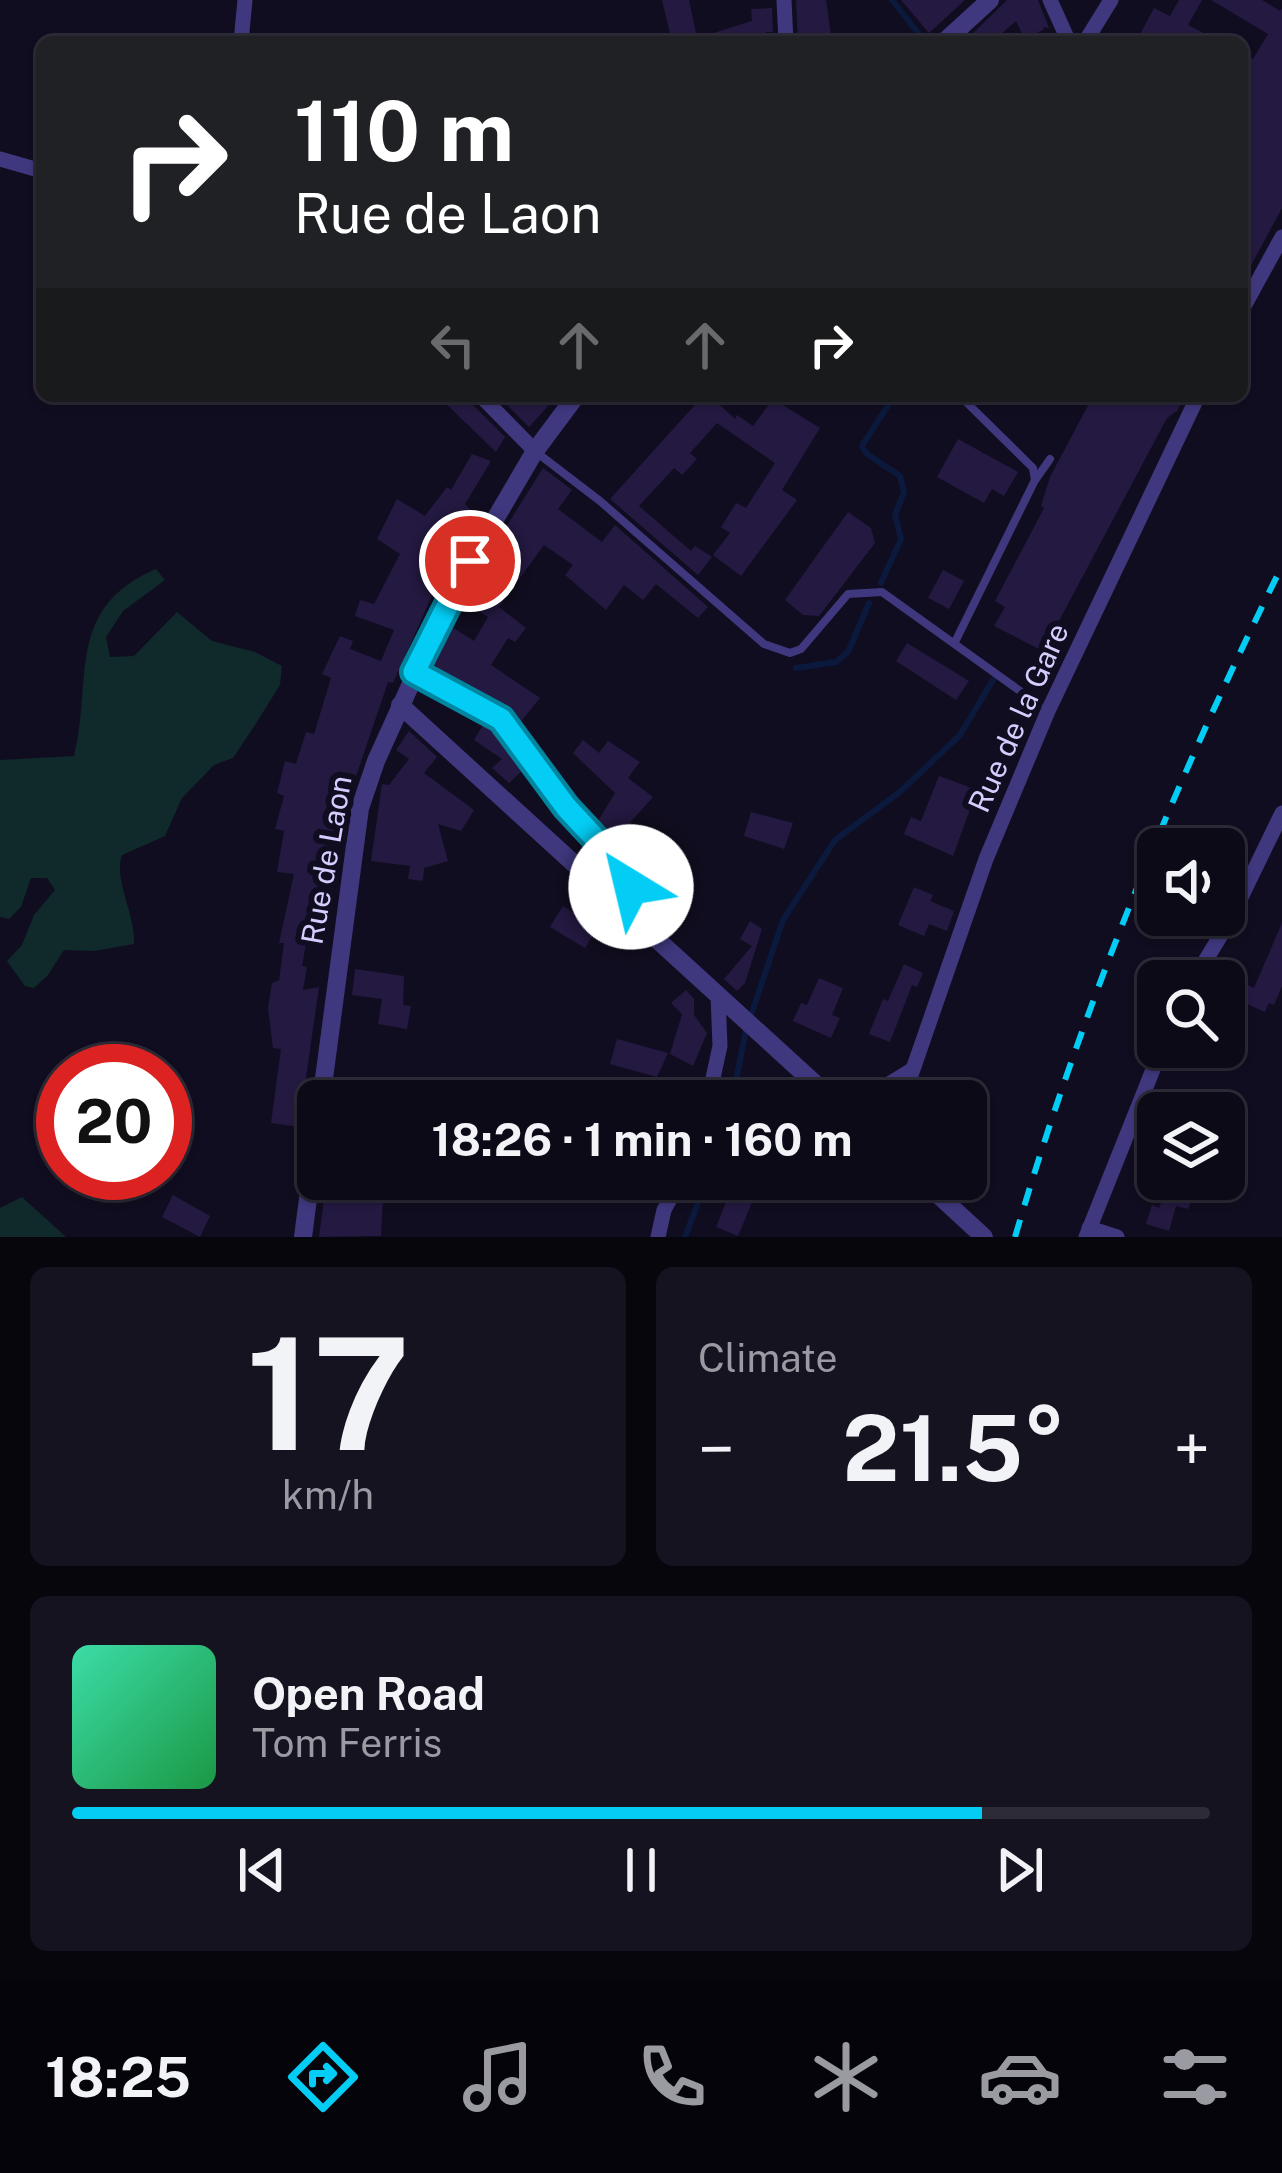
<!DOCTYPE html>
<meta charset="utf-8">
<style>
:root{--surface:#0d0a18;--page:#161321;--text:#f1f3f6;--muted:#9a9aa2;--line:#2d2b37;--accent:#03cdf4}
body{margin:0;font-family:"Public Sans",sans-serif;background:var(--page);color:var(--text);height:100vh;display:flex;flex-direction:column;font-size:45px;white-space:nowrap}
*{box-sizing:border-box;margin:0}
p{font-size:39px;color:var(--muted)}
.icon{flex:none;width:66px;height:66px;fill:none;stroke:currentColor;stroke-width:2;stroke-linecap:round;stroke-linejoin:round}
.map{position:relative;height:1237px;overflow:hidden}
.panel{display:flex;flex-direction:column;gap:30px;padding:30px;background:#07060d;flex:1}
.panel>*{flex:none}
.guide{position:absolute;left:36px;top:36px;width:1212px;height:366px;border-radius:18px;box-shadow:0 3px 9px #0004,0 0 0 3px var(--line);background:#202124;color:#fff;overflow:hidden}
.controls{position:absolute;left:1137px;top:828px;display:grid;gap:24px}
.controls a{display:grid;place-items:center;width:108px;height:108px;border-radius:18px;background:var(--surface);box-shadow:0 3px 9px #0004,0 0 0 3px var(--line);font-size:60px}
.speed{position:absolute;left:36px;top:1044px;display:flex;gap:24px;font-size:60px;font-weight:700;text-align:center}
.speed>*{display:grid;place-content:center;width:156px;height:156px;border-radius:50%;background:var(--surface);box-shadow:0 3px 9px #0004,0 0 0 3px var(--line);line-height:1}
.speed .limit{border:18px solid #d22;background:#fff;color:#111}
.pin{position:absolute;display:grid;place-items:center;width:102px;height:102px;color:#fff;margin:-51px;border:6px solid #fff;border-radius:50%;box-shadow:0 3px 12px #0007}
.me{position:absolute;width:132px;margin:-66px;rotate:324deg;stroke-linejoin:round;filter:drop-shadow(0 0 9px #0008)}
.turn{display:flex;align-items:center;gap:42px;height:252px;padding:0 60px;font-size:54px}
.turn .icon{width:156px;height:156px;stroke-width:2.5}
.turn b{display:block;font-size:84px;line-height:102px}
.lanes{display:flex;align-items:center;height:114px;padding:0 60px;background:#0003;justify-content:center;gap:60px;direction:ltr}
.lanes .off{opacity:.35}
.big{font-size:90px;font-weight:700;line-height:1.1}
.panel .card{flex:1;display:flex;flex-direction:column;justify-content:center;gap:18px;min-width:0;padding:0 42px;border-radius:18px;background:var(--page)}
.panel .dial{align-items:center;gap:0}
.dial b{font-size:156px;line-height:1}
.song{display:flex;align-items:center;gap:36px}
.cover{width:144px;height:144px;border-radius:18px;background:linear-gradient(135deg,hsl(160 70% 55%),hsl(140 70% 35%))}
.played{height:12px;border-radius:6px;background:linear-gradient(90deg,var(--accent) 80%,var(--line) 80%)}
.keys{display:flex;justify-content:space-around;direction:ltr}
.heat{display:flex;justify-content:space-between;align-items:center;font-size:66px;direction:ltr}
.panel .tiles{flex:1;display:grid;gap:30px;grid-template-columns:1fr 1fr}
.card:last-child{grid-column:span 2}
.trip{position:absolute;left:297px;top:1080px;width:690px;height:120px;border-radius:18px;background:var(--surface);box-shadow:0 3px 9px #0004,0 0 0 3px var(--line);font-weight:700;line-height:120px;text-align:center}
.menu{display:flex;height:192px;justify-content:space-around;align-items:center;background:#05040a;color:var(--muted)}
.menu .icon{width:84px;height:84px}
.menu .selected{color:var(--accent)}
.menu b{font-size:54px;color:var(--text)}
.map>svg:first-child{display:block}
.green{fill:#10292a}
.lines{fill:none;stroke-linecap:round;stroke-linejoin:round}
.stream{stroke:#0a193c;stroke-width:6}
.building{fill:#241941}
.service{stroke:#3f387e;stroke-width:8}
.minor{stroke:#3f387e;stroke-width:15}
.tertiary{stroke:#3f387e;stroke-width:18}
.rail{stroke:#03cdf4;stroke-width:6;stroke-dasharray:18 15;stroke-linecap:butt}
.route-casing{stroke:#02859f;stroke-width:30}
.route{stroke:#03cdf4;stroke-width:21}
.labels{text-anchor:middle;stroke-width:12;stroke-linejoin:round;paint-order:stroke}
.street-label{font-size:30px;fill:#d5cdfe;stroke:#110d20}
</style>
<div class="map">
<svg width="1282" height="1237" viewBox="0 0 1282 1237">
<rect width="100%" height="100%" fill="#110d20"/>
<g class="green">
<path d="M156,569l9,11 -42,31 -17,26 4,20 24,-1 43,-44 35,29 43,11 27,14 -2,19 -27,43 -20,30 -19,7 -32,33 -17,38 -43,19c-9,24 14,60 12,89l-40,7 -30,-1 -16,25 -14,13 -9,-2 -18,-25 15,-16 12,-30 21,-25 -8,-12h-16l-10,29 -12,12 -9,-2v-157l74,-4c19,-75 -10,-148 82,-187z"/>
<polygon points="22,1197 66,1237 0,1237 0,1208"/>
</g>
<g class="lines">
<g class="stream">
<polyline points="892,0 923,39"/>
<polyline points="881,583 901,539 895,515 904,492 900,476 867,454 862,446 894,396"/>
<polyline points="796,668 836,662 848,652 869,603"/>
<polyline points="732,1101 746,1030 783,920 835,840 901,791 960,735 993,680"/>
<polyline points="685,1237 707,1179"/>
</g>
</g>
<g class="building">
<polygon points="662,0 689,0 697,38 752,21 751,9 772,8 773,32 766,32 767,42 672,42"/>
<polygon points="796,0 826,0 832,42 798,42"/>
<polygon points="901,0 965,0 929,33"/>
<polygon points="1007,0 1038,0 1049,28 1043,27 1044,30 1024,38 1016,21 992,42 964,42"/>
<polygon points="1179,0 1202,0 1188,25 1221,42 1136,42 1154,8 1170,16"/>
<polygon points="1211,0 1262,0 1280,11 1282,8 1282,208 1242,282 1242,53 1253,59 1268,34"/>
<polygon points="438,396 469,396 472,404 505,437 496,452"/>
<polygon points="498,396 529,396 533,401 537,396 549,405 529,427"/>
<polygon points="703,396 710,396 735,419 737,415 753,426 773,399 820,428 782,490 797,500 741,576 713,555 730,533 721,527 736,503 746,508 775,463 717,423 690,453 697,459 682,475 674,468 639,506 691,551 695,546 712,557 698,575 610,499"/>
<polygon points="1093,396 1185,396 1177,411 1167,418 1043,651 994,626 1005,607 995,601 1044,508 1041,506 1050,477"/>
<polygon points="958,439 1018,472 1004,496 992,489 984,503 937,477"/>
<polygon points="472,454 491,461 465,504 480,519 474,528 464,524 393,683 388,682 332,847 338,848 331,897 315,894 302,966 307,967 303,990 319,987 299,1127 271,1123 281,1049 273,1048 268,1008 272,983 279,980 284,943 279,943 294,874 277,872 284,831 275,829 284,796 277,793 285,761 296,764 306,732 314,734 331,678 322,674 340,636 353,641 350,649 381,661 394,630 355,616 360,600 374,604 400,554 377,539 397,499 425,516 447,487 451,490"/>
<polygon points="543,468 572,490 558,509 602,542 615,525 708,607 698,618 656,584 643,600 624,585 606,610 565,575 573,565 544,545 499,607 526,628 515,642 508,638 491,665 540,698 517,726 505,712 431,672 452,627 474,641 488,617 463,601 485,562 493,568 510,541 501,535"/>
<polygon points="848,512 871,528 875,543 819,616 803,615 785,600"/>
<polygon points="943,570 964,581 949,609 928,598"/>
<polygon points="907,643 969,681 956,700 896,661"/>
<polygon points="486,720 495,725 526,767 509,783 492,768 502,759 474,740"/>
<polygon points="409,731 437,757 424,773 474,810 461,831 438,824 448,861 424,868 423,881 408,879 410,866 371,861 382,784 389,785 409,759 396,750"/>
<polygon points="583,740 599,753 608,741 640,762 628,778 653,797 619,835 612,829 605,837 595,826 615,793 573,753"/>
<polygon points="939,776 977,790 953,856 904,834 911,817 921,821"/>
<polygon points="751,812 793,823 784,849 744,836"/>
<polygon points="914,887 933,895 930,901 954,911 947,931 929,924 924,936 898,925"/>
<polygon points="563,906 598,927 585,948 550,927"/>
<polygon points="750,921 762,929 745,983 737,991 724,979 752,946 740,939"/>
<polygon points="1282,923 1282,986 1274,1005 1269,1003 1265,1012 1224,994 1232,977 1254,988"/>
<polygon points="904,964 923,973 917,987 912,985 890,1042 869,1034 883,999 888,1001"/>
<polygon points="355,969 404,976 403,1005 411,1006 407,1029 378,1024 382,999 352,995"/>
<polygon points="819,978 843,988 832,1015 840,1018 831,1038 793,1021 801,1003 807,1005"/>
<polygon points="686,990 694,999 694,1015 707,1033 693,1066 670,1054 682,1014 671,1003"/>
<polygon points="617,1039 668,1053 657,1077 610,1064"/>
<polygon points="363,1179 384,1179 381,1236 319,1237 324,1200 343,1203 343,1193 361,1194"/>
<polygon points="1170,1180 1195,1190 1188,1209 1176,1206 1169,1231 1146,1224 1152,1205 1159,1208"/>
<polygon points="730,1193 752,1202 738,1236 716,1227"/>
<polygon points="173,1195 210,1216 200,1237 162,1217"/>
</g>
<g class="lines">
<g class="service">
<polyline points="612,396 613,398"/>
<polyline points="536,452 600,501 764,644 790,653 801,649 848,594 882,592 1048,711"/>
<polyline points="1036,479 1050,459"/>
<polyline points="955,642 1035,480 1033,468 960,396"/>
<polyline points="415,672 501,719 566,807 619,864 631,887 620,903"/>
</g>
<g class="minor">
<polyline points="784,0 786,42"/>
<polyline points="1050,0 1069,42"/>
<polyline points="241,42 245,0"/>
<polyline points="1085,42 1111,0"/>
<polyline points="0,159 42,171"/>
<polyline points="1242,310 1282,237"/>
<polyline points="481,396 535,451"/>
<polyline points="1193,981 1230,920 1282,813"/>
<polyline points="708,1101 720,1046 718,995"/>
<polyline points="861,1101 912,1070"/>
<polyline points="902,1101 986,859 1048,711 1198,396"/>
<polyline points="1089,1228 1117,1237"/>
<polyline points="658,1237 664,1210 681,1179"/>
<polyline points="1086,1237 1162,1047"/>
</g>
<g class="tertiary">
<polyline points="944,42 990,0"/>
<polyline points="400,705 834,1101"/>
<polyline points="321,1101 360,808 376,761 453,591 535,451 576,396"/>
<polyline points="921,1179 984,1237"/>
<polyline points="303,1237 318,1122"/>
</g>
<path class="rail" d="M1015,1237c68,-232 160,-455 267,-671"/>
</g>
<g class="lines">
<defs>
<polyline id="route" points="470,561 414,672 501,719 566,807 619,864 631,887"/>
</defs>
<use href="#route" class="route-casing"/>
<use href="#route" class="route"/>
</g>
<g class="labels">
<g class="street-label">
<text transform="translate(1019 718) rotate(-66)" y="10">Rue de la Gare</text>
<text transform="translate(327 860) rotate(-80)" y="10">Rue de Laon</text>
</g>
</g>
</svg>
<div class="controls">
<a><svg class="icon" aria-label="sound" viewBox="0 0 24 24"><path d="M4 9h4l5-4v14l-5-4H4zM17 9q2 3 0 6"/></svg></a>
<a><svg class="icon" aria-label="search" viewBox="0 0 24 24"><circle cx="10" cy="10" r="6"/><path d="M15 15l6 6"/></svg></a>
<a><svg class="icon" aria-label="layers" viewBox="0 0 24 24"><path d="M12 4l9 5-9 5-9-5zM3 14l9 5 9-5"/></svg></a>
</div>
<div class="speed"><div class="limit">20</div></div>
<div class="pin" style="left:470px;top:561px;background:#d93025"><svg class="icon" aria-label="arrive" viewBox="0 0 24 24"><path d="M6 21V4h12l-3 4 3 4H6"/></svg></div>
<svg class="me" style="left:631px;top:887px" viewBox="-20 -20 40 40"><circle r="19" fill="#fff"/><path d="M0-13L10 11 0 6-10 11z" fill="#03cdf4"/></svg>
<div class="trip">18:26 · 1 min · 160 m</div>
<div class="guide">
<div class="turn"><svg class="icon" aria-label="right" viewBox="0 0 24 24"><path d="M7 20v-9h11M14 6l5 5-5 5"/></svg><div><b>110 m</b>Rue de Laon</div></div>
<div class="lanes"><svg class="icon off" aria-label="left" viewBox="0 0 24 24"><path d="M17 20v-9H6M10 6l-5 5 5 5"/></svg><svg class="icon off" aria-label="ahead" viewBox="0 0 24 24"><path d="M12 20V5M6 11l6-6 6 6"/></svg><svg class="icon off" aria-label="ahead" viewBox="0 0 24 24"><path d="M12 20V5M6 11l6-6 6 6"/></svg><svg class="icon" aria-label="right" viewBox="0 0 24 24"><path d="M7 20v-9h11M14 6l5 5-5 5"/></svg></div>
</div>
</div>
<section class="panel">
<div class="tiles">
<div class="card dial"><b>17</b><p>km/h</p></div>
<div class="card"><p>Climate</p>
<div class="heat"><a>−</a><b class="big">21.5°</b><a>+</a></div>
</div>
<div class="card">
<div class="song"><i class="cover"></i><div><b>Open Road</b><p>Tom Ferris</p></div></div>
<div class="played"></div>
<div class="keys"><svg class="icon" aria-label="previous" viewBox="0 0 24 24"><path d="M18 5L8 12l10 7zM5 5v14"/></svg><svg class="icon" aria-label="pause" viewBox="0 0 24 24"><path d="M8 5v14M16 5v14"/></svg><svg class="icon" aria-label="next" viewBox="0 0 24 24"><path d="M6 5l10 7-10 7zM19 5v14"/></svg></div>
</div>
</div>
</section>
<nav class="menu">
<b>18:25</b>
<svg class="icon selected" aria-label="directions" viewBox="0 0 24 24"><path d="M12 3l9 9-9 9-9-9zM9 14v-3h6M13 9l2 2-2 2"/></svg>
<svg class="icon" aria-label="music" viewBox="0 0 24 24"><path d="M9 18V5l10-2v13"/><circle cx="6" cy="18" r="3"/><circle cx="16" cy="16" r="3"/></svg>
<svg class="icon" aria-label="phone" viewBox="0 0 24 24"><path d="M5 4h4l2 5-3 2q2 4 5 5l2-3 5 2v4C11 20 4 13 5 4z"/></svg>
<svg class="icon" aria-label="climate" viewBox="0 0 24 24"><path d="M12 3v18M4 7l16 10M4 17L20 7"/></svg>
<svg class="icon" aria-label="car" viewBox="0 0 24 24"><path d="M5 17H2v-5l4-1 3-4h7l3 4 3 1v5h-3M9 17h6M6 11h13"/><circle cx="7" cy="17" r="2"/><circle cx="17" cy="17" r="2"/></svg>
<svg class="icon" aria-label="filters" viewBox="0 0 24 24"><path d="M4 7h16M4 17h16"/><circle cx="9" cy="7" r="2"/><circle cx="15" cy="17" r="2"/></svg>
</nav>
